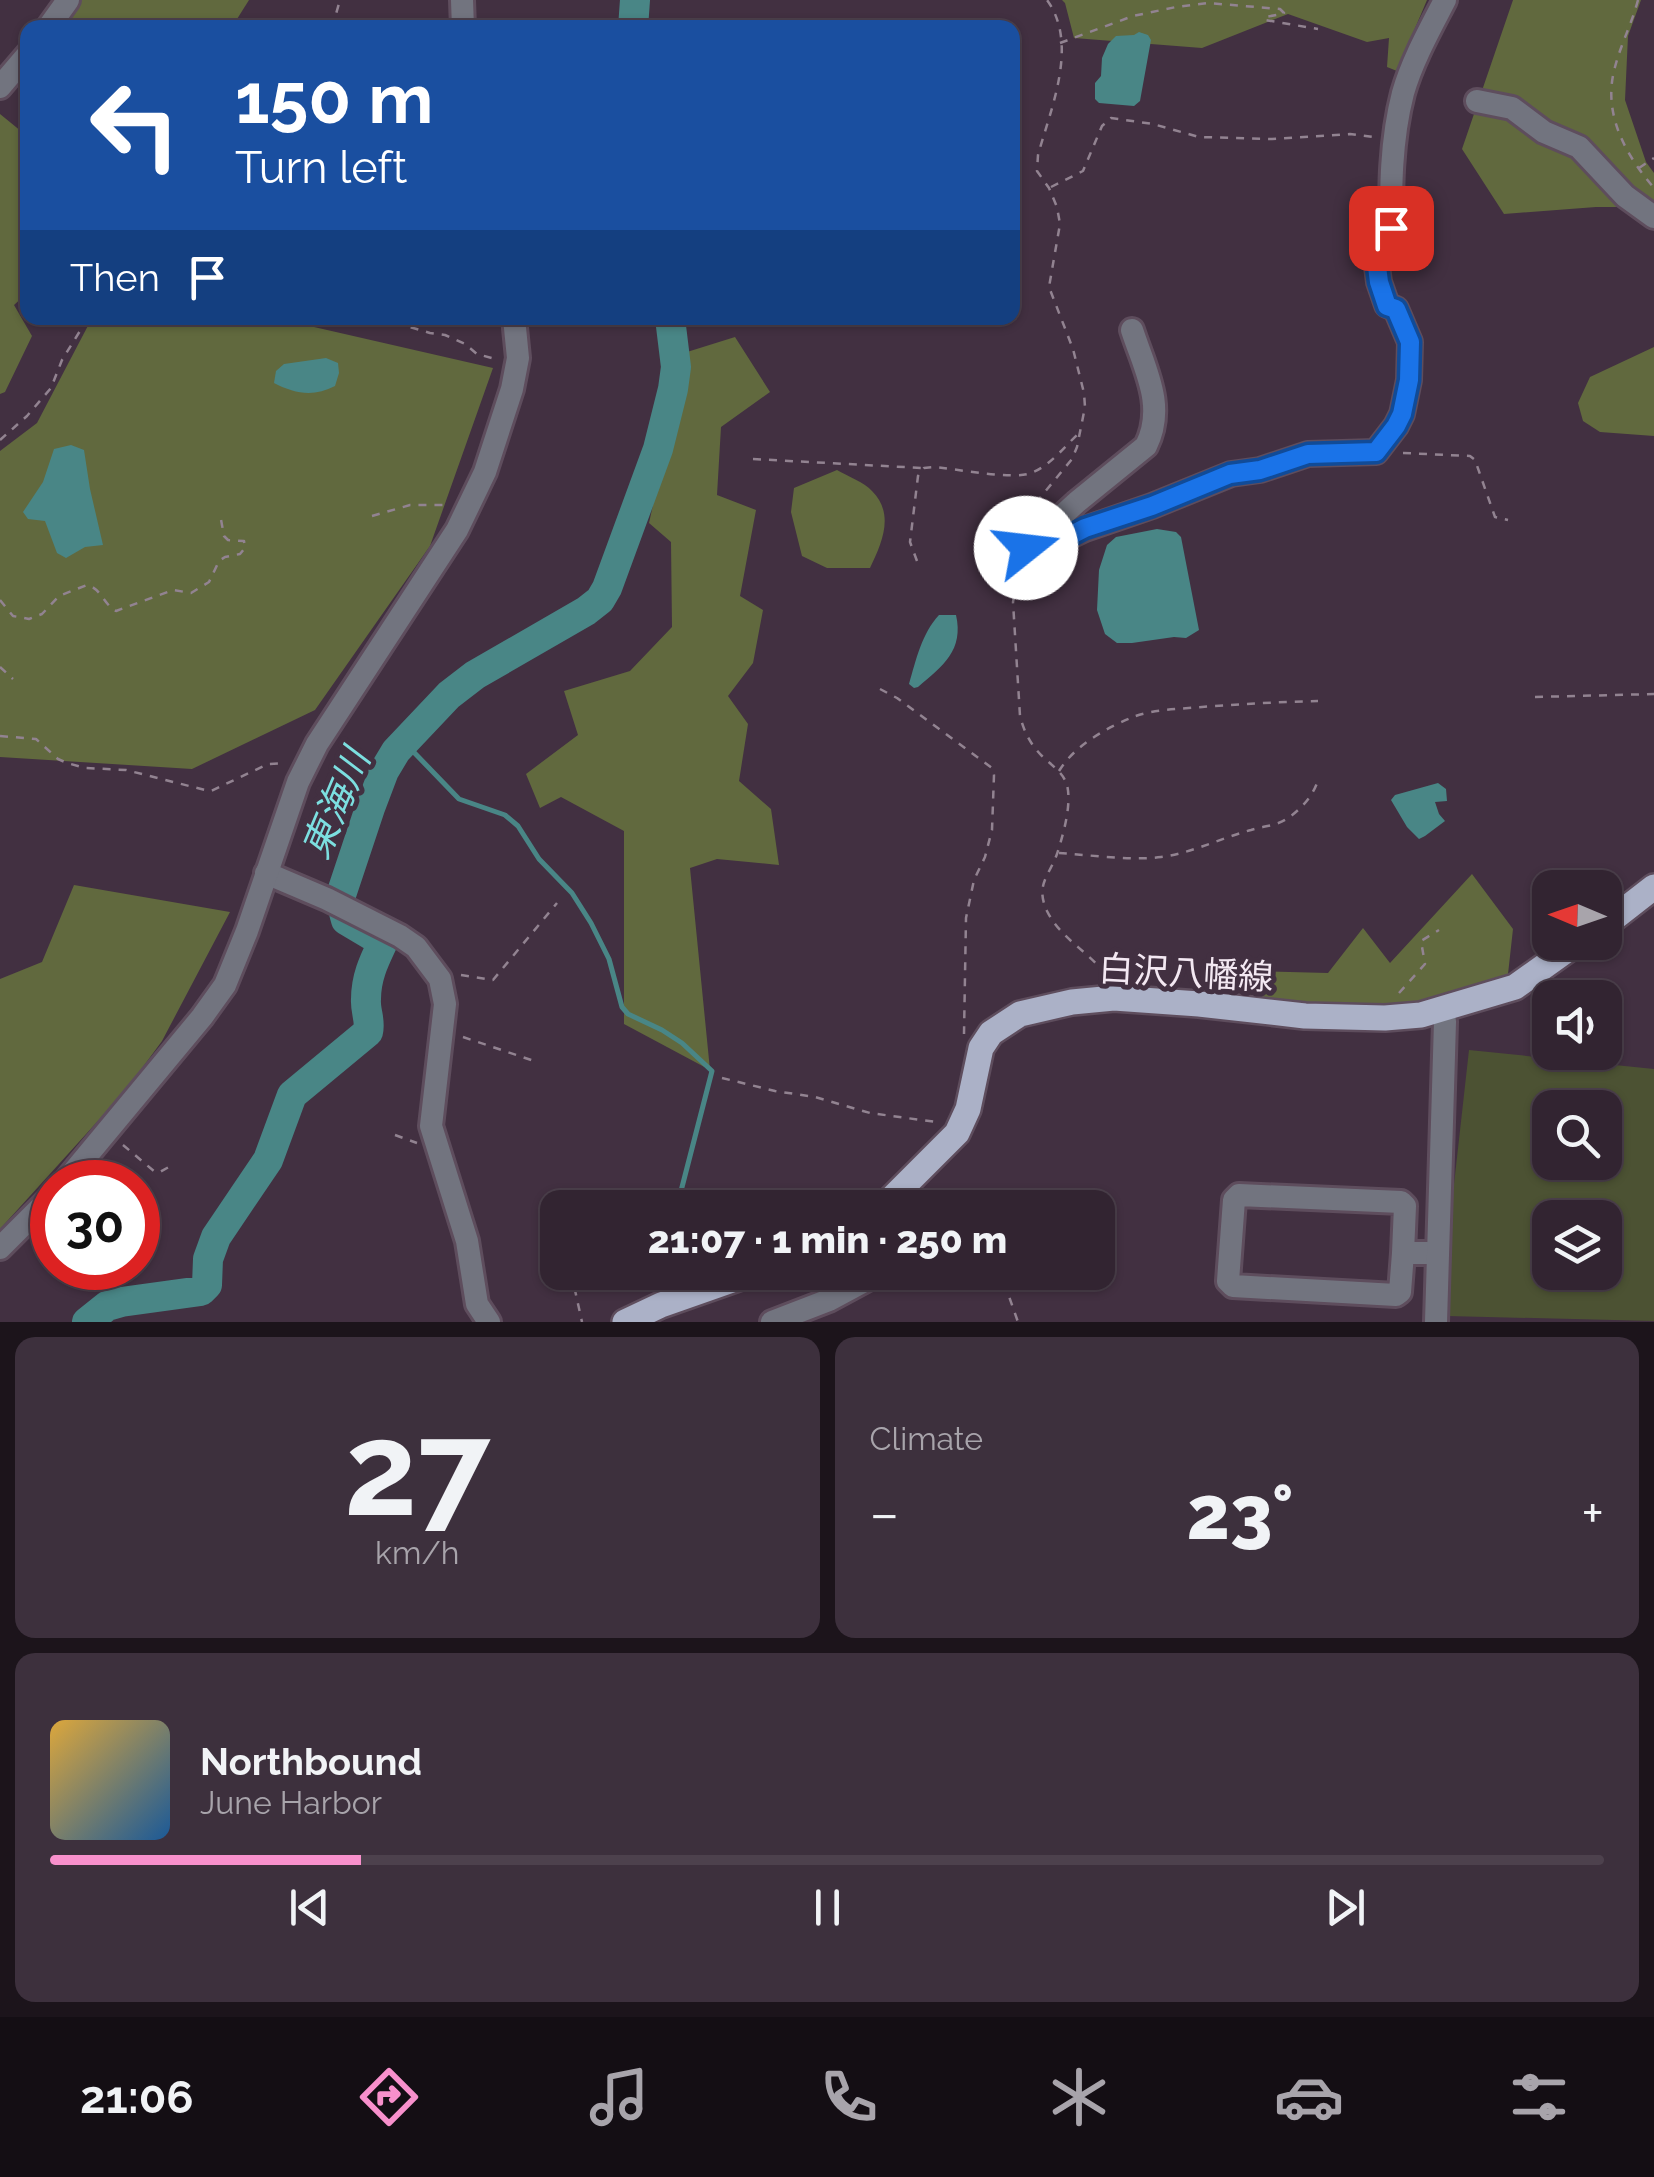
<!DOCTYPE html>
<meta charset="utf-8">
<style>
:root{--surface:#322431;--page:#3d303d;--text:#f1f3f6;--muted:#a8a4ab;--line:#4d414d;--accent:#f890cc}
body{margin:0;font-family:Raleway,"Noto Sans JP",sans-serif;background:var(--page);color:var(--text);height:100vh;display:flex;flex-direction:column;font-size:38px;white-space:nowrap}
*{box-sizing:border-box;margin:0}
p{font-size:32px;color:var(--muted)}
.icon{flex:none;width:55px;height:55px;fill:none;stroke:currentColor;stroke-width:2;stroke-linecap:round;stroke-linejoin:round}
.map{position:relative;height:1322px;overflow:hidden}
.sheet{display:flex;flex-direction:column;gap:15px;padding:15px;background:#1c141b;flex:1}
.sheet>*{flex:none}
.top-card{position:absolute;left:20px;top:20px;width:1000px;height:305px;border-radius:20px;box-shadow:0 2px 8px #0004,0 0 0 2px var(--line);background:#1a4fa0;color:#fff;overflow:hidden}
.needle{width:65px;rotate:272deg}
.buttons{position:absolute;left:1532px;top:870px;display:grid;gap:20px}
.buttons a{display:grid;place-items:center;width:90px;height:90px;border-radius:20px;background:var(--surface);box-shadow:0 2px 8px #0004,0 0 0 2px var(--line);font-size:50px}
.speed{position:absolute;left:30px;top:1160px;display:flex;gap:20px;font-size:50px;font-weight:700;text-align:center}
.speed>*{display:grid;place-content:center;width:130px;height:130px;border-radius:50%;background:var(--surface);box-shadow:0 2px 8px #0004,0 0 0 2px var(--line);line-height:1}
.speed .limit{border:15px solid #d22;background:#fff;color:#111}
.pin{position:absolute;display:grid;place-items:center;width:85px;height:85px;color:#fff;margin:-42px;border-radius:20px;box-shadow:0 5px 15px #0006}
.me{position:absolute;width:110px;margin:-55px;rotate:74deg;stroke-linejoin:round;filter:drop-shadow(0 0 8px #0008)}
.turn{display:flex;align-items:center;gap:35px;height:210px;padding:0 50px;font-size:45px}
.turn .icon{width:130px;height:130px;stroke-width:2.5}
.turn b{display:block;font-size:70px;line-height:85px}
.then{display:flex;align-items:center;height:95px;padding:0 50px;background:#0003;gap:20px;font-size:38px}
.big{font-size:75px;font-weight:800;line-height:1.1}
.sheet .widget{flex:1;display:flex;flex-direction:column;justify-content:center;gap:15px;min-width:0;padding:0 35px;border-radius:20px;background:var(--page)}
.sheet .dial{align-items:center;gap:0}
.dial b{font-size:130px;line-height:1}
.song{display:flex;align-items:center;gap:30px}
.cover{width:120px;height:120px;border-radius:15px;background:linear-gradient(135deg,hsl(40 70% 55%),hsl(210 70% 35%))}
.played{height:10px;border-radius:5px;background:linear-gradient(90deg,var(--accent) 20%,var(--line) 20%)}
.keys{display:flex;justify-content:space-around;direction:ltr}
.heat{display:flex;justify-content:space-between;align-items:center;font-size:55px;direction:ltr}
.sheet .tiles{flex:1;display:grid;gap:15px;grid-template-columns:1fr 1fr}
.widget:last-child{grid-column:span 2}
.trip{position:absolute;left:540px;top:1190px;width:575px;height:100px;border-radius:20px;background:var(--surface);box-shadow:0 2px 8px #0004,0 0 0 2px var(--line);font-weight:800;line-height:100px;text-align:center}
.dock{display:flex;height:160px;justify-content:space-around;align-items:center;background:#140e14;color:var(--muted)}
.dock .icon{width:70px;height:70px}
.dock .current{color:var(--accent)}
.dock b{font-size:45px;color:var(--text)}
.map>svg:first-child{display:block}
.green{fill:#4c5233;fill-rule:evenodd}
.forest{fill:#61693e}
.water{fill:#498686}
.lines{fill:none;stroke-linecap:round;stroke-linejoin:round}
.stream{stroke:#498686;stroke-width:5}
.river{stroke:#498686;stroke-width:30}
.minor-casing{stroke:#5e4d5d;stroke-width:28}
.major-casing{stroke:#5e4d5d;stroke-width:30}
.path{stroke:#928391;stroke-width:2.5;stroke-dasharray:8 8;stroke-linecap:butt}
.minor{stroke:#72747f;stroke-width:22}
.major{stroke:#abb1c7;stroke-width:25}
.route-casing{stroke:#114b97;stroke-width:25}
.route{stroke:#1a73e8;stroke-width:18}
.labels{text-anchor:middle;stroke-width:10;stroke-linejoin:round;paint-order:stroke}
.street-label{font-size:35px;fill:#f3e8f2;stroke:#423041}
.water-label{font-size:38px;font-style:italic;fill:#7cdfe0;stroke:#423041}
</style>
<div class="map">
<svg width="1654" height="1322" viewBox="0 0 1654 1322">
<rect width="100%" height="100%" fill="#423041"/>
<path class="green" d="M1469,1050l185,19v252l-207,-5 3,-96zM1550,1108h55v54h-55zM1550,1218h55v54h-55z"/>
<g class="forest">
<polygon points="82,0 249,0 232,27 59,28"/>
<polygon points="1062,0 1427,0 1397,71 1387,67 1389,38 1367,42 1288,14 1202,48 1074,38 1065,3"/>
<polygon points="1513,0 1641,0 1628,36 1625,100 1646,162 1654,173 1654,207 1596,207 1504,214 1462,149"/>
<polygon points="0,114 27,136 27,293 14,305 32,336 5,392 0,394"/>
<polygon points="92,318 298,318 301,324 493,368 430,546 315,710 192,769 0,757 0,451 37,423"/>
<polygon points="735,337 770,392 721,427 717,495 756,510 740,596 763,610 753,663 728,696 748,724 739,781 771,809 779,865 717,859 690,868 710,1070 624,1024 624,831 561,797 540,808 526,774 578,735 564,691 630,671 672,627 671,542 649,523 687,352"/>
<polygon points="1654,347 1654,436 1600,432 1583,421 1578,403 1590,377"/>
<path d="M837,470c10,6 27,12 35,21 23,23 10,52 -2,77h-43l-25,-12 -11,-44 3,-24z"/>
<polygon points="1472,874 1513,929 1507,983 1419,1008 1238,1003 1256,971 1328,973 1363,928 1390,963"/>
<polygon points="74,885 230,912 162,1041 126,1090 0,1229 0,979 42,962"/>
</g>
<g class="water">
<polygon points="1139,32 1148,35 1151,40 1140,101 1134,106 1099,103 1095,99 1095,83 1101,76 1102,58 1108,44 1116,36 1134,35"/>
<path d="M326,358l12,5 1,10 -4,13c-21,11 -40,8 -61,-3l2,-12 8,-7z"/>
<polygon points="71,445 84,450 90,489 103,545 85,547 66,558 57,553 45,521 28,519 23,512 43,482 54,449"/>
<polygon points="1157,529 1176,532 1181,537 1199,630 1186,638 1174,637 1132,643 1117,643 1105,634 1097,610 1099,570 1107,545 1116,537"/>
<path d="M939,615h17c8,35 -13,51 -38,72l-4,1 -5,-4c7,-24 13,-51 30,-69z"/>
<polygon points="1438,783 1446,789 1447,801 1435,802 1439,814 1445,821 1425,836 1419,839 1407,827 1391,800 1395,795"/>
</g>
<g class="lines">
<polyline class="stream" points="404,742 459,799 505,815 518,826 539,859 572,893 591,923 609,959 622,1007 628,1014 662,1030 682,1043 712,1071 681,1191"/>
<g class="river">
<polyline points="633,28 635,0"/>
<path d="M87,1322l20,-16 14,-4 80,-11 6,-6 1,-26 8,-22 52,-77 24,-65 76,-63c3,-11 -3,-21 -2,-33 0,-22 8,-38 17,-57l-37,-22 -6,-22 30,-90 14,-37 12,-20 53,-56 26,-20 111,-64 14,-11 7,-12 51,-139 15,-60 3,-22 -6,-49"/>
</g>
<defs>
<g id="minor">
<polyline points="462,0 463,28"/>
<polyline points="48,28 68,0"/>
<polyline points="0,87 28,54"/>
<polyline points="1477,101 1512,108 1544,132 1579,147 1625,196 1654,217"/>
<path d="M1132,330c13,40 34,76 14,116l-69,56 -50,46 6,2 23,-7 29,-14 67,-23 79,-32 29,-4 48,-16 68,-2 20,-26 6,-12 7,-34 1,-38 -14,-33 -9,-4 -8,-23 -3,-23 15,-2c0,-55 -2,-110 12,-164 9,-32 27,-64 42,-93"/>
<polyline points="266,873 327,899 400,936 416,947 440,979 445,1004 431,1126 467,1241 477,1304 489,1322"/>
<polyline points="65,1182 202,1017 225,985 247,931 298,782 317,744 457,530 485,472 512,389 518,358 514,318"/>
<polyline points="0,1248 52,1196"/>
<polyline points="1403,1253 1400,1292 1396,1295 1233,1286 1228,1281 1234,1200 1239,1195 1401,1202 1405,1206 1403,1253 1438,1253"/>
<polyline points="772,1322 829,1300 881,1272"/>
<polyline points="1436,1322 1445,1022 1443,1009"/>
</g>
<g id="major">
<polyline points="1605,925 1654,887"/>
<polyline points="882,1208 957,1133 968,1109 981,1048 991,1033 1020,1014 1072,1002 1114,998 1199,1004 1305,1016 1385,1018 1421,1015 1515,987 1578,942"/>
<polyline points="625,1322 661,1305 755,1272"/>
</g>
</defs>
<use href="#minor" class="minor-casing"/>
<use href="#major" class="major-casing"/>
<g class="path">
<path d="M1638,0c-6,23 -17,44 -23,67 -13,46 10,87 39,121"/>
<polyline points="332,28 340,0"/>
<polyline points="1060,43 1133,16 1176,7 1208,3 1280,9 1284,13 1282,14 1265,17 1265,20 1318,29"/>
<polyline points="1639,168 1654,158"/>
<polyline points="1051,187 1083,171 1102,126 1111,118 1153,124 1199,137 1272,139 1350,134 1373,137"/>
<polyline points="380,318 430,333 445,335 465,344 477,354 495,359"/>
<polyline points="0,440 27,416 51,388 62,360 88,318"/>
<polyline points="1403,453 1470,456 1475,460 1495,517 1508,520"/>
<polyline points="753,459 922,468"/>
<polyline points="372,516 410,505 444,505"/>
<path d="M1030,518l9,-19 33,-40 5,-12 8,-40 -1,-14 -11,-44 -24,-62 11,-63 -3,-17 -8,-19 -12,-17 1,-16c13,-47 41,-111 9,-155"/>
<path d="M917,561l-7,-19 8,-66 6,-8 11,-1c21,2 78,13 96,6 19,-7 34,-27 49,-41"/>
<path d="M1020,564l-7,38 7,114c4,16 11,29 22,40 9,9 21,16 25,29 5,20 -4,50 -10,69 -8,22 -22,31 -10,57 14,29 45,42 62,68"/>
<path d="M0,600l13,16 16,3 13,-5 17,-18 28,-11c14,3 17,20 29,26l57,-21 18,3 18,-11 10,-21 6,-4 15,-3 5,-6 -1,-7 -16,-1 -4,-4 -4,-22"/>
<polyline points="0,667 13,679"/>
<polyline points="880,689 897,698 992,768 994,775 992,830 985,857 974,880 966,918 964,1034"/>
<polyline points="1535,697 1654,694"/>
<polyline points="0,736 36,739 58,759 67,763 85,768 126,770 205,790 211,791 268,764 285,763"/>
<path d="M1059,771c15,-25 47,-43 74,-54 21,-8 47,-8 69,-10 39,-3 77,-5 116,-6"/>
<path d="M1059,853c33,2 69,8 102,4 31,-4 60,-19 90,-27 12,-4 26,-4 37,-12 12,-8 24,-21 29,-35"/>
<polyline points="461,975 493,980 557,903"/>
<polyline points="1399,993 1425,964 1421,941 1439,930"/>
<polyline points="463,1037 537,1062"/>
<polyline points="722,1078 775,1091 815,1097 870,1113 936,1122"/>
<polyline points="395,1135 417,1143"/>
<polyline points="123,1145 155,1172 160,1172 174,1164"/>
<polyline points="678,1206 685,1208"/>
<polyline points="571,1272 582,1322"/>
<polyline points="992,1272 1005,1285 1018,1322"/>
</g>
<use href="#minor" class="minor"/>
<use href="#major" class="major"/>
</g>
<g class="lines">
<defs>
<polyline id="route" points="1026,548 1032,550 1056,543 1085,528 1152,506 1230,474 1260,470 1308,454 1376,452 1396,426 1402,414 1409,380 1410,342 1396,309 1387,306 1379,282 1376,259 1391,257 1391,228"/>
</defs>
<use href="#route" class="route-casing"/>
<use href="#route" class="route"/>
</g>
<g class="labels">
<g class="street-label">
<text transform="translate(1186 973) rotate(3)" y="12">白沢八幡線</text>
</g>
<g class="water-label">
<text transform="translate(336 804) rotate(-67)" y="13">東海川</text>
</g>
</g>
</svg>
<div class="buttons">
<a><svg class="needle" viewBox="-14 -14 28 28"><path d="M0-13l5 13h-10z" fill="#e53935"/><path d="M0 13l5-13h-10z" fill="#a8a4ab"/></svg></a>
<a><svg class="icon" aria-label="sound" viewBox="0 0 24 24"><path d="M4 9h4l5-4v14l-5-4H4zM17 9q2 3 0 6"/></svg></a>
<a><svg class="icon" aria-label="search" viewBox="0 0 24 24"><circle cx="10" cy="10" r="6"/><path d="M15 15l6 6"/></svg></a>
<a><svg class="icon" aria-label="layers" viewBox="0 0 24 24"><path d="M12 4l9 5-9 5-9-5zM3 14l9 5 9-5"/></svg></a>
</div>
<div class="speed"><div class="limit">30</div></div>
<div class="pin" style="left:1391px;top:228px;background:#d93025"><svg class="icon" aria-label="arrive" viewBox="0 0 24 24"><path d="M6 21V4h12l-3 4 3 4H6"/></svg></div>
<svg class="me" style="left:1026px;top:548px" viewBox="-20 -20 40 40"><circle r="19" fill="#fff"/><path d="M0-13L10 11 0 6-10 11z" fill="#1a73e8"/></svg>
<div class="trip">21:07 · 1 min · 250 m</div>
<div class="top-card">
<div class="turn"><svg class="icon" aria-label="left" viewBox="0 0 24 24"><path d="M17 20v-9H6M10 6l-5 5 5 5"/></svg><div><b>150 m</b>Turn left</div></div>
<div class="then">Then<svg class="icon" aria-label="arrive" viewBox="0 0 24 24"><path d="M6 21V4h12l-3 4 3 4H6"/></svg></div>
</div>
</div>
<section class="sheet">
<div class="tiles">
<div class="widget dial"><b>27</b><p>km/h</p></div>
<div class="widget"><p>Climate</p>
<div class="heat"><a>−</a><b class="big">23°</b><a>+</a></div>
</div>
<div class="widget">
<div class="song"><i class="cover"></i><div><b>Northbound</b><p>June Harbor</p></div></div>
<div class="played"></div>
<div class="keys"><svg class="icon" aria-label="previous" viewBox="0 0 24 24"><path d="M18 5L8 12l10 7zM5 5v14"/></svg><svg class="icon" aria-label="pause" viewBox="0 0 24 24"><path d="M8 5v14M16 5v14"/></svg><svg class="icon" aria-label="next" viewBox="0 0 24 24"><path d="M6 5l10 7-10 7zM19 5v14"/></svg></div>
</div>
</div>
</section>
<nav class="dock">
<b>21:06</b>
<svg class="icon current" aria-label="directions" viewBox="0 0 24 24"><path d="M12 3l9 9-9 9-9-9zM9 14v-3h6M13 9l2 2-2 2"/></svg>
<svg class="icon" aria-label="music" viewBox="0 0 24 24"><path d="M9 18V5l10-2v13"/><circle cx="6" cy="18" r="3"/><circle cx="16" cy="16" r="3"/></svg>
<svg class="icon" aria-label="phone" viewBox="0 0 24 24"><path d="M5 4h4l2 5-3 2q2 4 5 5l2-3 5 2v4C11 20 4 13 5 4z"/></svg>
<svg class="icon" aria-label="climate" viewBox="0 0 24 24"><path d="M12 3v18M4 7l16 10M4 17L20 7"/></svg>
<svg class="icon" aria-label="car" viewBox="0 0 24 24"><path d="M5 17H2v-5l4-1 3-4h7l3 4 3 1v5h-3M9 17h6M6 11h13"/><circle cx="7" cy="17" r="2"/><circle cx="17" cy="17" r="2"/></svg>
<svg class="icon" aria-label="filters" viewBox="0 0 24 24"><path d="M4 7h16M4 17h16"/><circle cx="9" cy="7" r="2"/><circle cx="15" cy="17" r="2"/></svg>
</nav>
